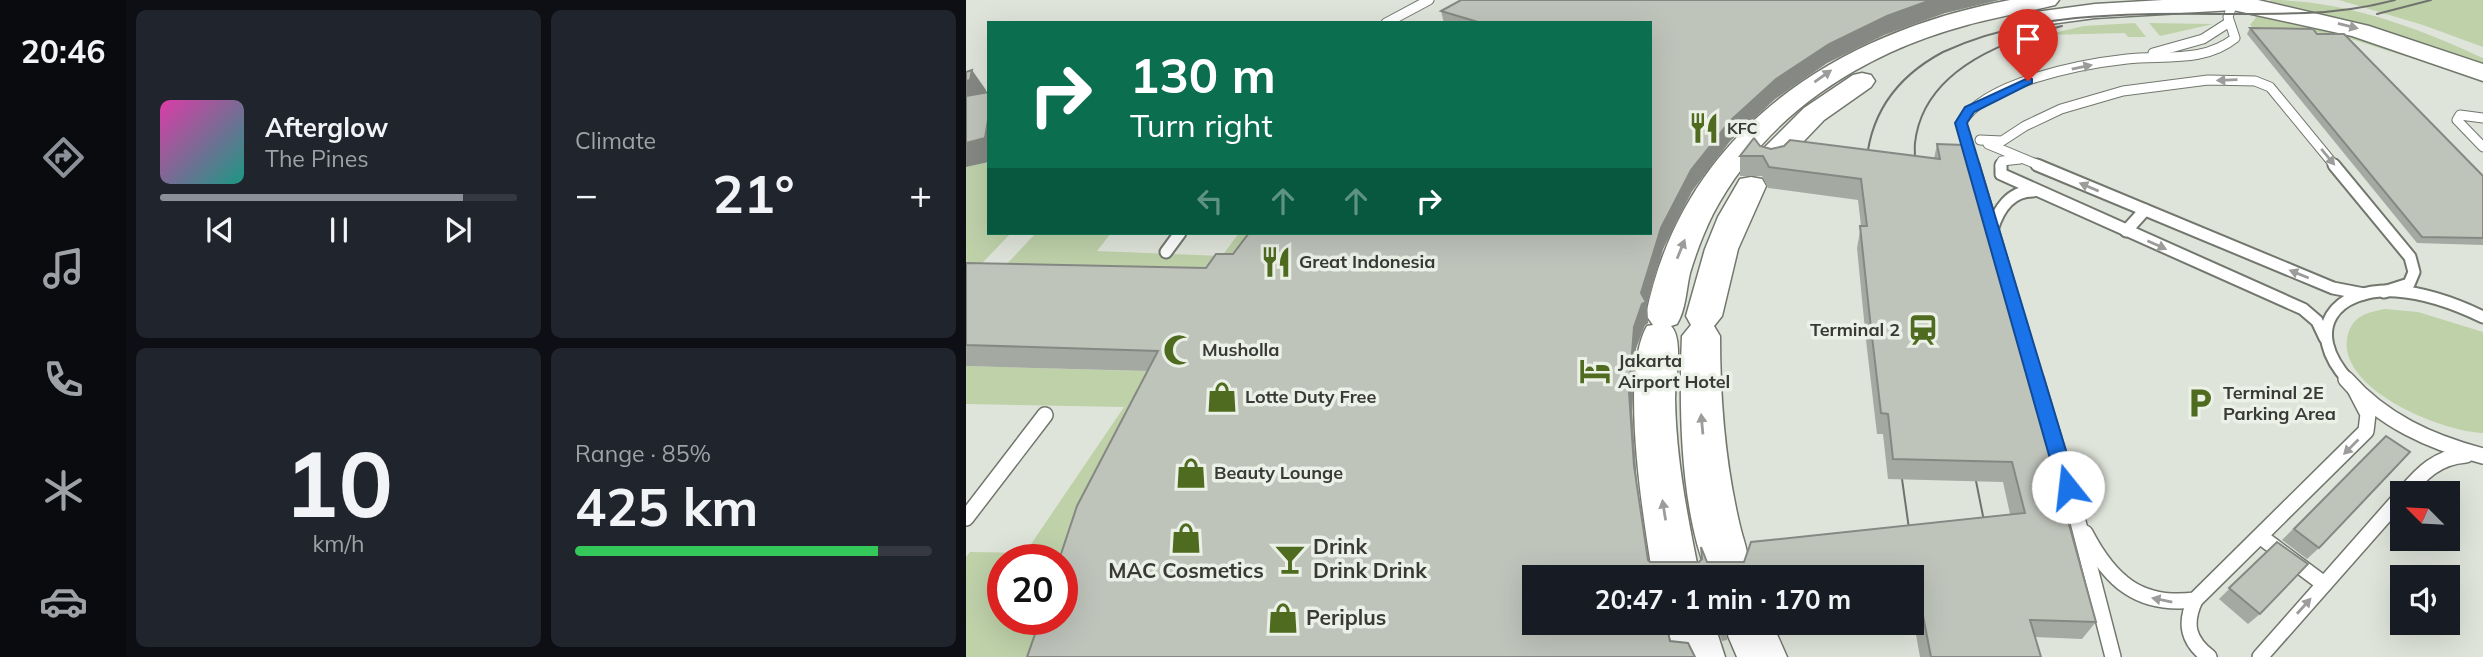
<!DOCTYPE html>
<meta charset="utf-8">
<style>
:root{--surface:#171b24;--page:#20242c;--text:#f1f3f6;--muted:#9ea1a6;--line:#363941;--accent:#8c9099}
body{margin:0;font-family:Mulish,sans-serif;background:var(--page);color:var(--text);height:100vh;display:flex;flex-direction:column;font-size:26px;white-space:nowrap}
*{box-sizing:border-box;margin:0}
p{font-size:23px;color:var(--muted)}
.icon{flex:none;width:38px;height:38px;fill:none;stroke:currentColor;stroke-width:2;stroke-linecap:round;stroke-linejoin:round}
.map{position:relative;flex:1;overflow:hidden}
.details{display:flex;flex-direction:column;gap:10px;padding:10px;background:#0d0f14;width:840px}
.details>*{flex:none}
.top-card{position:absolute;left:21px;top:21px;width:665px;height:214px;border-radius:0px;box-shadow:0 7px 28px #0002;background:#0b6e4f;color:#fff;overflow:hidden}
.needle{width:46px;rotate:294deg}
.buttons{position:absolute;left:1424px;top:481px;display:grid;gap:14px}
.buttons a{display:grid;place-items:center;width:70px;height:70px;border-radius:0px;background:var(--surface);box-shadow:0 7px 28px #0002;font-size:35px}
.speed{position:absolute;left:21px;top:544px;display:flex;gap:14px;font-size:35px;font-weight:700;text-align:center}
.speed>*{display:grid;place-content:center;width:91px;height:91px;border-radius:50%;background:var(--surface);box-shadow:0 7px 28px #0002;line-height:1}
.speed .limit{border:10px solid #d22;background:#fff;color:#111}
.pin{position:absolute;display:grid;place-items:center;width:60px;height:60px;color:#fff;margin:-72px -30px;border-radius:50% 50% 50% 0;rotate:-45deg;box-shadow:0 0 7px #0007}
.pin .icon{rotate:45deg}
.me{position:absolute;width:77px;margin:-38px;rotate:344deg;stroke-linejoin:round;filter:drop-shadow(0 0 5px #0008)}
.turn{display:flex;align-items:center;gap:24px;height:147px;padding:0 28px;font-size:32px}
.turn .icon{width:91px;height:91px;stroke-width:2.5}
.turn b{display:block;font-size:49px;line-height:60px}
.lanes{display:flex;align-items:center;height:66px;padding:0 28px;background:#0003;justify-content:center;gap:35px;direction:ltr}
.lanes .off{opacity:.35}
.big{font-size:52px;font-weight:700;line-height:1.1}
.details .card{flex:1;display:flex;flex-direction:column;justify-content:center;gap:10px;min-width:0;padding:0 24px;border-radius:10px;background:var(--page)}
.details .dial{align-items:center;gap:0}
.dial b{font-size:91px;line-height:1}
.song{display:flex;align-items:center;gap:21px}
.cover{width:84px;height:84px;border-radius:10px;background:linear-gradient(135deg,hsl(320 70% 55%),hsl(170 70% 35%))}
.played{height:7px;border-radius:4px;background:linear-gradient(90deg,var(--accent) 85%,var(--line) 85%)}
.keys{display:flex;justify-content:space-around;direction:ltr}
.heat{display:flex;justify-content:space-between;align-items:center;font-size:38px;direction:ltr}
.charge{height:10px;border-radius:5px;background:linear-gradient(90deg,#34c759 85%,var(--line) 0)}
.details .tiles{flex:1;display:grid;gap:10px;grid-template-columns:repeat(2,1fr)}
.trip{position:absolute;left:556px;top:565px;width:402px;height:70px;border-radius:0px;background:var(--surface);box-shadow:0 7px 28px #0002;font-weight:700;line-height:70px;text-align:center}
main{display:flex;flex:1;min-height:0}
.menu{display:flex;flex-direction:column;width:126px;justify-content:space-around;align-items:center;background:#090b0e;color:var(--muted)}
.menu .icon{width:49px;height:49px}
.menu .current{color:var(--accent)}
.menu b{font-size:32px;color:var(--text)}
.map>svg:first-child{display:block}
.green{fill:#bed1a9;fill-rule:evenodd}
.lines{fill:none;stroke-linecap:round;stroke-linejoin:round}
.lane-far2-casing{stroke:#72776e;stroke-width:11}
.lane-far1-casing{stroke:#72776e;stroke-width:15}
.lane-casing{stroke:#72776e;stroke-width:18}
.secondary-casing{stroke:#72776e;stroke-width:3}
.lane-far2{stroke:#fff;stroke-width:9}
.lane-far1{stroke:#fff;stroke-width:11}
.lane{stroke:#fff;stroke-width:15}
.secondary{fill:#fff;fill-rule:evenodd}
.tram{stroke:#70736d;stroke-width:2}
.wall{fill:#a4a9a1}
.shaded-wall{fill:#868983}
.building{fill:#bfc4bb;stroke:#868983;stroke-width:2}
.oneway{fill:#9c9c9a}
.route{fill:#1a73e8;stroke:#114b97;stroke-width:2}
.labels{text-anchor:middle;stroke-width:7;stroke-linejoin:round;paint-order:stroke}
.far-poi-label{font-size:16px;font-weight:bold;fill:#393a36;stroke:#ecf1e7;text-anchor:start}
.poi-label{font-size:18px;font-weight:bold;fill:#393a36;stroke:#ecf1e7;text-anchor:start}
.near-poi-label{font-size:21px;font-weight:bold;fill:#393a36;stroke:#ecf1e7;text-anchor:start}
</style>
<main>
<nav class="menu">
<b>20:46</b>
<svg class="icon current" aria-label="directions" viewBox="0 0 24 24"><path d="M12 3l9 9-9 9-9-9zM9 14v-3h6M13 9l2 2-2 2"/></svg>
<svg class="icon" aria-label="music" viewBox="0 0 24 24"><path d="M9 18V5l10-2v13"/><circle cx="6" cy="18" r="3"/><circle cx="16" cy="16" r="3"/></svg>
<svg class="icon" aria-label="phone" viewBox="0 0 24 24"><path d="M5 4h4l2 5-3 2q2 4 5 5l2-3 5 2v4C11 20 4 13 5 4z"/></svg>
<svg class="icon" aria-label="climate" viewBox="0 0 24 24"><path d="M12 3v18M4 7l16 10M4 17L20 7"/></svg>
<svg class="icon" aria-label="car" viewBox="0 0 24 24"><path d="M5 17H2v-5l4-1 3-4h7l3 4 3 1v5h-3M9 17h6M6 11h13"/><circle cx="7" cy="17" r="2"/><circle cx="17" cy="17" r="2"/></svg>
</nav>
<section class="details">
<div class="tiles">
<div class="card">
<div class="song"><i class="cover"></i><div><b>Afterglow</b><p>The Pines</p></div></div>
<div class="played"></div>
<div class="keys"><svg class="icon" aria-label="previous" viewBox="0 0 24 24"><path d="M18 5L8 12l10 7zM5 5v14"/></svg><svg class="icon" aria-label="pause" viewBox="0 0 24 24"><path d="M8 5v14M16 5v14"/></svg><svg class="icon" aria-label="next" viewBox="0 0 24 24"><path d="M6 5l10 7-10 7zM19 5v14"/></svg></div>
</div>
<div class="card"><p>Climate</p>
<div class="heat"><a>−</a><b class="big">21°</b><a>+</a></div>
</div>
<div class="card dial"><b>10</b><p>km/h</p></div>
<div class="card"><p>Range · 85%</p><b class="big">425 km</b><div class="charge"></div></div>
</div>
</section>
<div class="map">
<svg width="1517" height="657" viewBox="0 0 1517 657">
<rect width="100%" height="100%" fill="#dfe4da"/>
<g class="green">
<path d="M1305,0c73,0 148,28 212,58v10c-75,-33 -139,-52 -220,-63z"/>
<polygon points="1373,0 1517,0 1517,47 1457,25"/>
<polygon points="1292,15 1362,24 1517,77 1517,81 1379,37 1343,31 1291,30 1284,25"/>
<polygon points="1169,23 1180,37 1162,37 1159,33 1079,35 1118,26"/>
<polygon points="1183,23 1247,24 1194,36"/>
<polygon points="23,162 23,233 45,233 0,280 0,167"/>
<polygon points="70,233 145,233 131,251 256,256 273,233 310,233 279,276 21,285"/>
<path d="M1419,309l33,3 65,20v101c-41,-1 -150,-45 -135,-99 5,-18 20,-22 37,-25z"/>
<path d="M0,366l208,6 -116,285h-92v-100l4,-5 55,1 99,-146 -158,-3zM37,560h59v60h-59z"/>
</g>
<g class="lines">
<defs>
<g id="lane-far2">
<polyline points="420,23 463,0"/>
<polyline points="1187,53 1237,39 1262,23"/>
<polyline points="1517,118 1494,115 1491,120 1517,147"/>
<polyline points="1014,140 1036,141 1059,126 1095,109 1157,91 1242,80 1289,81 1304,87 1369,166"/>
<polyline points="1022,144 1075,166"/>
<path d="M1008,166l-13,-43c24,-41 121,-59 166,-64 37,-4 77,4 108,-21l-7,-21 5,-14"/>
<polyline points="1034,166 1036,161 1054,159"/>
</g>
<g id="lane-far1">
<polyline points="1007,165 1071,380"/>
<polyline points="1035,165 1035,174 1337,309 1351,321 1359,338"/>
<polyline points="1071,165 1367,288 1398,294"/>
<polyline points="1368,165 1444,257 1448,272 1443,284 1418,292"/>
<path d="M1026,230c6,-20 18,-39 41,-39"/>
<polyline points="1160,231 1179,210"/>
<polyline points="200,252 214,233"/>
<path d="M1382,380c-45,-50 -15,-92 48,-89 30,2 60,13 87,26"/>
</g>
<g id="lane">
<polyline points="1070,379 1110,514 1147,657"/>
<path d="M1380,379c37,42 84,63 137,77"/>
<path d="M1438,494c18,-21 33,-37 62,-39"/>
<polyline points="0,518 79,415"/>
<path d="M1119,533c25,48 54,74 110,67l171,-169 2,-17 -13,-25"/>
<polyline points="1295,537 1358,584"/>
<path d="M1229,600c-11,24 -7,41 14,57"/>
<polyline points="1294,657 1437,495"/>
</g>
<g id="secondary">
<path d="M1044,0h49l-4,5c-29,7 -59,12 -88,20 -105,28 -202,90 -254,189 -9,18 -17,39 -23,59 -4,17 -4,36 -13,51l-6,2c13,13 4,54 4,73 1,61 13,120 25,179h-47c-9,-57 -34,-203 -6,-252l6,-1 -7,-10c37,-184 190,-282 364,-315z"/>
<polygon points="1197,0 1292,0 1403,26 1517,64 1517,81 1386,36 1267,10 1129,18 1055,28 1047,26 1043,21 1047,16 1055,14 1129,4"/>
<polygon points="896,73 905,75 909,81 905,87 858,120 816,164 805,167 794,164 790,158 794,152 838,108 887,75"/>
<path d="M785,177l11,2 4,7 -28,63 -16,67 -8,10 6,10c0,64 5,127 20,190 5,21 12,30 3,52h-34c-29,-66 -30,-170 -27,-242l9,-11 -5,-9 19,-67 13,-32 22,-38z"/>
<polygon points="700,623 748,623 759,657 709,657"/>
<polygon points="768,623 806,623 821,657 771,657 762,636"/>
</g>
</defs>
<use href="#lane-far2" class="lane-far2-casing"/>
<use href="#lane-far1" class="lane-far1-casing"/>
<use href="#lane" class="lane-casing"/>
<use href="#secondary" class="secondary-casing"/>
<use href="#lane-far2" class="lane-far2"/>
<use href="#lane-far1" class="lane-far1"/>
<use href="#lane" class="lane"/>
<use href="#secondary" class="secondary"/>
<g class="tram">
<polyline points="1411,14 1465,0"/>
<path d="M900,170c2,-54 30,-93 77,-118 113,-52 241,-34 362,-39 31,-1 60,-5 90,-13"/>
<path d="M951,176c-1,-10 -3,-22 -2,-33 8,-72 86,-102 147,-117"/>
<polyline points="936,479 945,543"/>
<polyline points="1010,481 1021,536"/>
</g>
</g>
<g class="wall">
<polygon points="495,0 1033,0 979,13 918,35 861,63 809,99 764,141 726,191 697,249 681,304 682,323 679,325 670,348 666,412 671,486 682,560 684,562 733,562 736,559 735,547 741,562 778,562 785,542 1044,514 1037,482 922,479 917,434 911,434 900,340 891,248 895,226 892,200 802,188 796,176 774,176 774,156 788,138 794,146 805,149 818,146 824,140 968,159 971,144 998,145 1130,622 1116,639 1069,637 1075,657 954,657 947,618 947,578 569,578 569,623 700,623 704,641 722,643 729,657 61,657 74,620 96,620 96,560 93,560 111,506 181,371 0,366 0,263 240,268 250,254 267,254 283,233 684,233 684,23 478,23 475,11"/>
<polygon points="1284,28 1351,34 1517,176 1517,245 1451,243 1281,34"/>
<polygon points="1420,436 1353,548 1341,559 1316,540"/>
<polygon points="1311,542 1294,614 1282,624 1253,599"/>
<polygon points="749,623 766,623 761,633 761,640 756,641"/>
<polygon points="808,623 902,623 813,633"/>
</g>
<g class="shaded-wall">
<polygon points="965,0 1033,0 979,13 918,35 861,63 809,99 764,141 726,191 697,249 681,304 682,323 679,325 670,348 666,412 671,486 668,466 663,392 668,327 675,293 695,228 725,170 764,121 810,79 863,44 921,16"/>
<polygon points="6,70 20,90 19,101 0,105 0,81"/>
<polygon points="23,114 23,162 0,167 0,143"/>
<polygon points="761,623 766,623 761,633"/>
</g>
<g class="building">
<polygon points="495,0 965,0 921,16 863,44 810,79 764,121 725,170 695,228 675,293 680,302 676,304 668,327 663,392 668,466 682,560 684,562 733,562 736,559 735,547 741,562 778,562 785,542 1059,513 1046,462 927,459 922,414 915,413 904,319 894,226 901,226 895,179 803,167 797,156 774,156 788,138 794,146 805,149 818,146 824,140 974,159 971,144 998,145 1130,622 1064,620 1075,657 965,657 954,600 947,601 947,578 569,578 569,623 700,623 704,641 722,643 729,657 61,657 74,620 96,620 96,560 93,560 111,506 192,351 0,345 0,263 240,268 250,254 267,254 283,233 684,233 684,23 511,23 512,22 475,11"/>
<polygon points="1284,28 1347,29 1351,34 1378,34 1517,176 1517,238 1456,237"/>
<polygon points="6,70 4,80 0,81 0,72"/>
<polygon points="23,92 23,114 19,138 0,143 0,96"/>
<polygon points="1420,436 1444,452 1353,548 1328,529"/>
<polygon points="1311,542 1342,564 1294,614 1263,588"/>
</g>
<defs><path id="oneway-solid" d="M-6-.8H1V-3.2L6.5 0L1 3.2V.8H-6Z" transform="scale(1.75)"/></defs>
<g class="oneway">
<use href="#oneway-solid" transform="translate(1382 26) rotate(14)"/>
<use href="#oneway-solid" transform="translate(1116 67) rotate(-12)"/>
<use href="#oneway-solid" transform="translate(857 76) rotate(-35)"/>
<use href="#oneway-solid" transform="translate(1261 80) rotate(178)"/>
<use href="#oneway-solid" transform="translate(1362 157) rotate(50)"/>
<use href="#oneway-solid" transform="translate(1123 187) rotate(-157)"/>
<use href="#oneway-solid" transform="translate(1191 245) rotate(24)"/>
<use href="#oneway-solid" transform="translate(715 249) rotate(-68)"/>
<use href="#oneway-solid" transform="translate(1333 274) rotate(-158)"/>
<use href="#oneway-solid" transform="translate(736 424) rotate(-95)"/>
<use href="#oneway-solid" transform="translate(1385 447) rotate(135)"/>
<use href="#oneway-solid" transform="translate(698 510) rotate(-99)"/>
<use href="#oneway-solid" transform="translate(1196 600) rotate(-169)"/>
<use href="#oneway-solid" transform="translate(1338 606) rotate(-48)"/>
</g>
<polygon class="route" points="1062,78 1066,79 1066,83 1008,112 1001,123 1111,487 1108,493 1102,495 1095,493 1092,487 989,123 999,107"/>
<defs>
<symbol id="restaurant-bare" viewBox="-9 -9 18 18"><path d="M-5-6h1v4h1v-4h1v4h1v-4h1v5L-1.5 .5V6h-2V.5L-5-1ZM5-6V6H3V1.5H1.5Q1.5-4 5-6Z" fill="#4e6b1f" stroke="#ecf1e7" stroke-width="2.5" paint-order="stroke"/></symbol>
<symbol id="station-bare" viewBox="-9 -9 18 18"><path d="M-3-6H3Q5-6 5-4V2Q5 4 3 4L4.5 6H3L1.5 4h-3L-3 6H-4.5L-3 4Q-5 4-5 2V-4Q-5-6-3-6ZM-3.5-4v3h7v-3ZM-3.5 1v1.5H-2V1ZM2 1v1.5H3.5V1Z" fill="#4e6b1f" stroke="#ecf1e7" stroke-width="2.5" paint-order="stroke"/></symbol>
<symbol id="mosque-bare" viewBox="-9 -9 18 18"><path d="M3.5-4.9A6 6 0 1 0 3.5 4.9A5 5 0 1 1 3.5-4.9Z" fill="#4e6b1f" stroke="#ecf1e7" stroke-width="2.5" paint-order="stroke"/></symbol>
<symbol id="hotel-bare" viewBox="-9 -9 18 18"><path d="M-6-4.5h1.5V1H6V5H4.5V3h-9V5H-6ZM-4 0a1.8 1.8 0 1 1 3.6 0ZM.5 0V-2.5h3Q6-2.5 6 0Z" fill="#4e6b1f" stroke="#ecf1e7" stroke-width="2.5" paint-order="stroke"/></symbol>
<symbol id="shop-bare" viewBox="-9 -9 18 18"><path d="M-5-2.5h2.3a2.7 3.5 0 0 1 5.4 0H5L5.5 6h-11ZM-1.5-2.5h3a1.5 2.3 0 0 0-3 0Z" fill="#4e6b1f" stroke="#ecf1e7" stroke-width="2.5" paint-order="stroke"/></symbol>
<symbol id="parking-bare" viewBox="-9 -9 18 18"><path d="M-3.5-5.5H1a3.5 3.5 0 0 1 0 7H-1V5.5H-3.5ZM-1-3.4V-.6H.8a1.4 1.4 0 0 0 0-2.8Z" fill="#4e6b1f" stroke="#ecf1e7" stroke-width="2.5" paint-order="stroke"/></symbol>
<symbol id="bar-bare" viewBox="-9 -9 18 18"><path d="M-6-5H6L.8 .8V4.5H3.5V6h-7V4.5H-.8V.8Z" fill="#4e6b1f" stroke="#ecf1e7" stroke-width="2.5" paint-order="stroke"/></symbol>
</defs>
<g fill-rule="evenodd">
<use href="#restaurant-bare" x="716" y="106" width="44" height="44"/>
<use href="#restaurant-bare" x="288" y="240" width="44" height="44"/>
<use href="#station-bare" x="935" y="308" width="44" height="44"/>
<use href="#mosque-bare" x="191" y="328" width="44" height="44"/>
<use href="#hotel-bare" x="607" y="349" width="44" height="44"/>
<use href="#shop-bare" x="234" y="375" width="44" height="44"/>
<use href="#parking-bare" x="1212" y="381" width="44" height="44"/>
<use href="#shop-bare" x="203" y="451" width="44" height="44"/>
<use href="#shop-bare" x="198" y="516" width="44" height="44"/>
<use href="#bar-bare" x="302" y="537" width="44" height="44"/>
<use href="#shop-bare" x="295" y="596" width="44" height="44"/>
</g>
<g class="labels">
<g class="far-poi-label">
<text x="761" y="134">KFC</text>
</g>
<g class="poi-label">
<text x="333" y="268">Great Indonesia</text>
<text x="934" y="336" text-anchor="end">Terminal 2</text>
<text x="236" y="356">Musholla</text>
<text x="652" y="367">Jakarta<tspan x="652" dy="21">Airport Hotel</tspan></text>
<text x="1257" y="399">Terminal 2E<tspan x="1257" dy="21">Parking Area</tspan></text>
<text x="279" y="403">Lotte Duty Free</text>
<text x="248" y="479">Beauty Lounge</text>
</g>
<g class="near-poi-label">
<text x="347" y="554">Drink<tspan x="347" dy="24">Drink Drink</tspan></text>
<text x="220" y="578" text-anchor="middle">MAC Cosmetics</text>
<text x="340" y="625">Periplus</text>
</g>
</g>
</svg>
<div class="buttons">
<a><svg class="needle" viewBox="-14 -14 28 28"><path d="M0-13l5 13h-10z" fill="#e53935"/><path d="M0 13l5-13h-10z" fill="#9ea1a6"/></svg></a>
<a><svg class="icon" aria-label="sound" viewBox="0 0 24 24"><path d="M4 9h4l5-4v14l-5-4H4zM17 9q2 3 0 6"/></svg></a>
</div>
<div class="speed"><div class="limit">20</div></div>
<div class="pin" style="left:1062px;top:81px;background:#d93025"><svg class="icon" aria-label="arrive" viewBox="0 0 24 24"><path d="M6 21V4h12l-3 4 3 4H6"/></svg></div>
<svg class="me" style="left:1102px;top:487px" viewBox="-20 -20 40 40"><circle r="19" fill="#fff"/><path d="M0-13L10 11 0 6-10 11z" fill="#1a73e8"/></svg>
<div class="trip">20:47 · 1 min · 170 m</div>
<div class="top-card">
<div class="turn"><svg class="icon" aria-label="right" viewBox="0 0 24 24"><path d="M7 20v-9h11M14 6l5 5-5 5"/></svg><div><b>130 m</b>Turn right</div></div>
<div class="lanes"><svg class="icon off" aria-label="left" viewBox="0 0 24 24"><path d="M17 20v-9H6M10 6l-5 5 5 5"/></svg><svg class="icon off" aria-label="ahead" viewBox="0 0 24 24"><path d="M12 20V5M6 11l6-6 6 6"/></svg><svg class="icon off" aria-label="ahead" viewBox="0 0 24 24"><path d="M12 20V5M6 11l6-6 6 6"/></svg><svg class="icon" aria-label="right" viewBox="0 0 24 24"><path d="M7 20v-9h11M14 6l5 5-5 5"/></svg></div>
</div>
</div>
</main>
